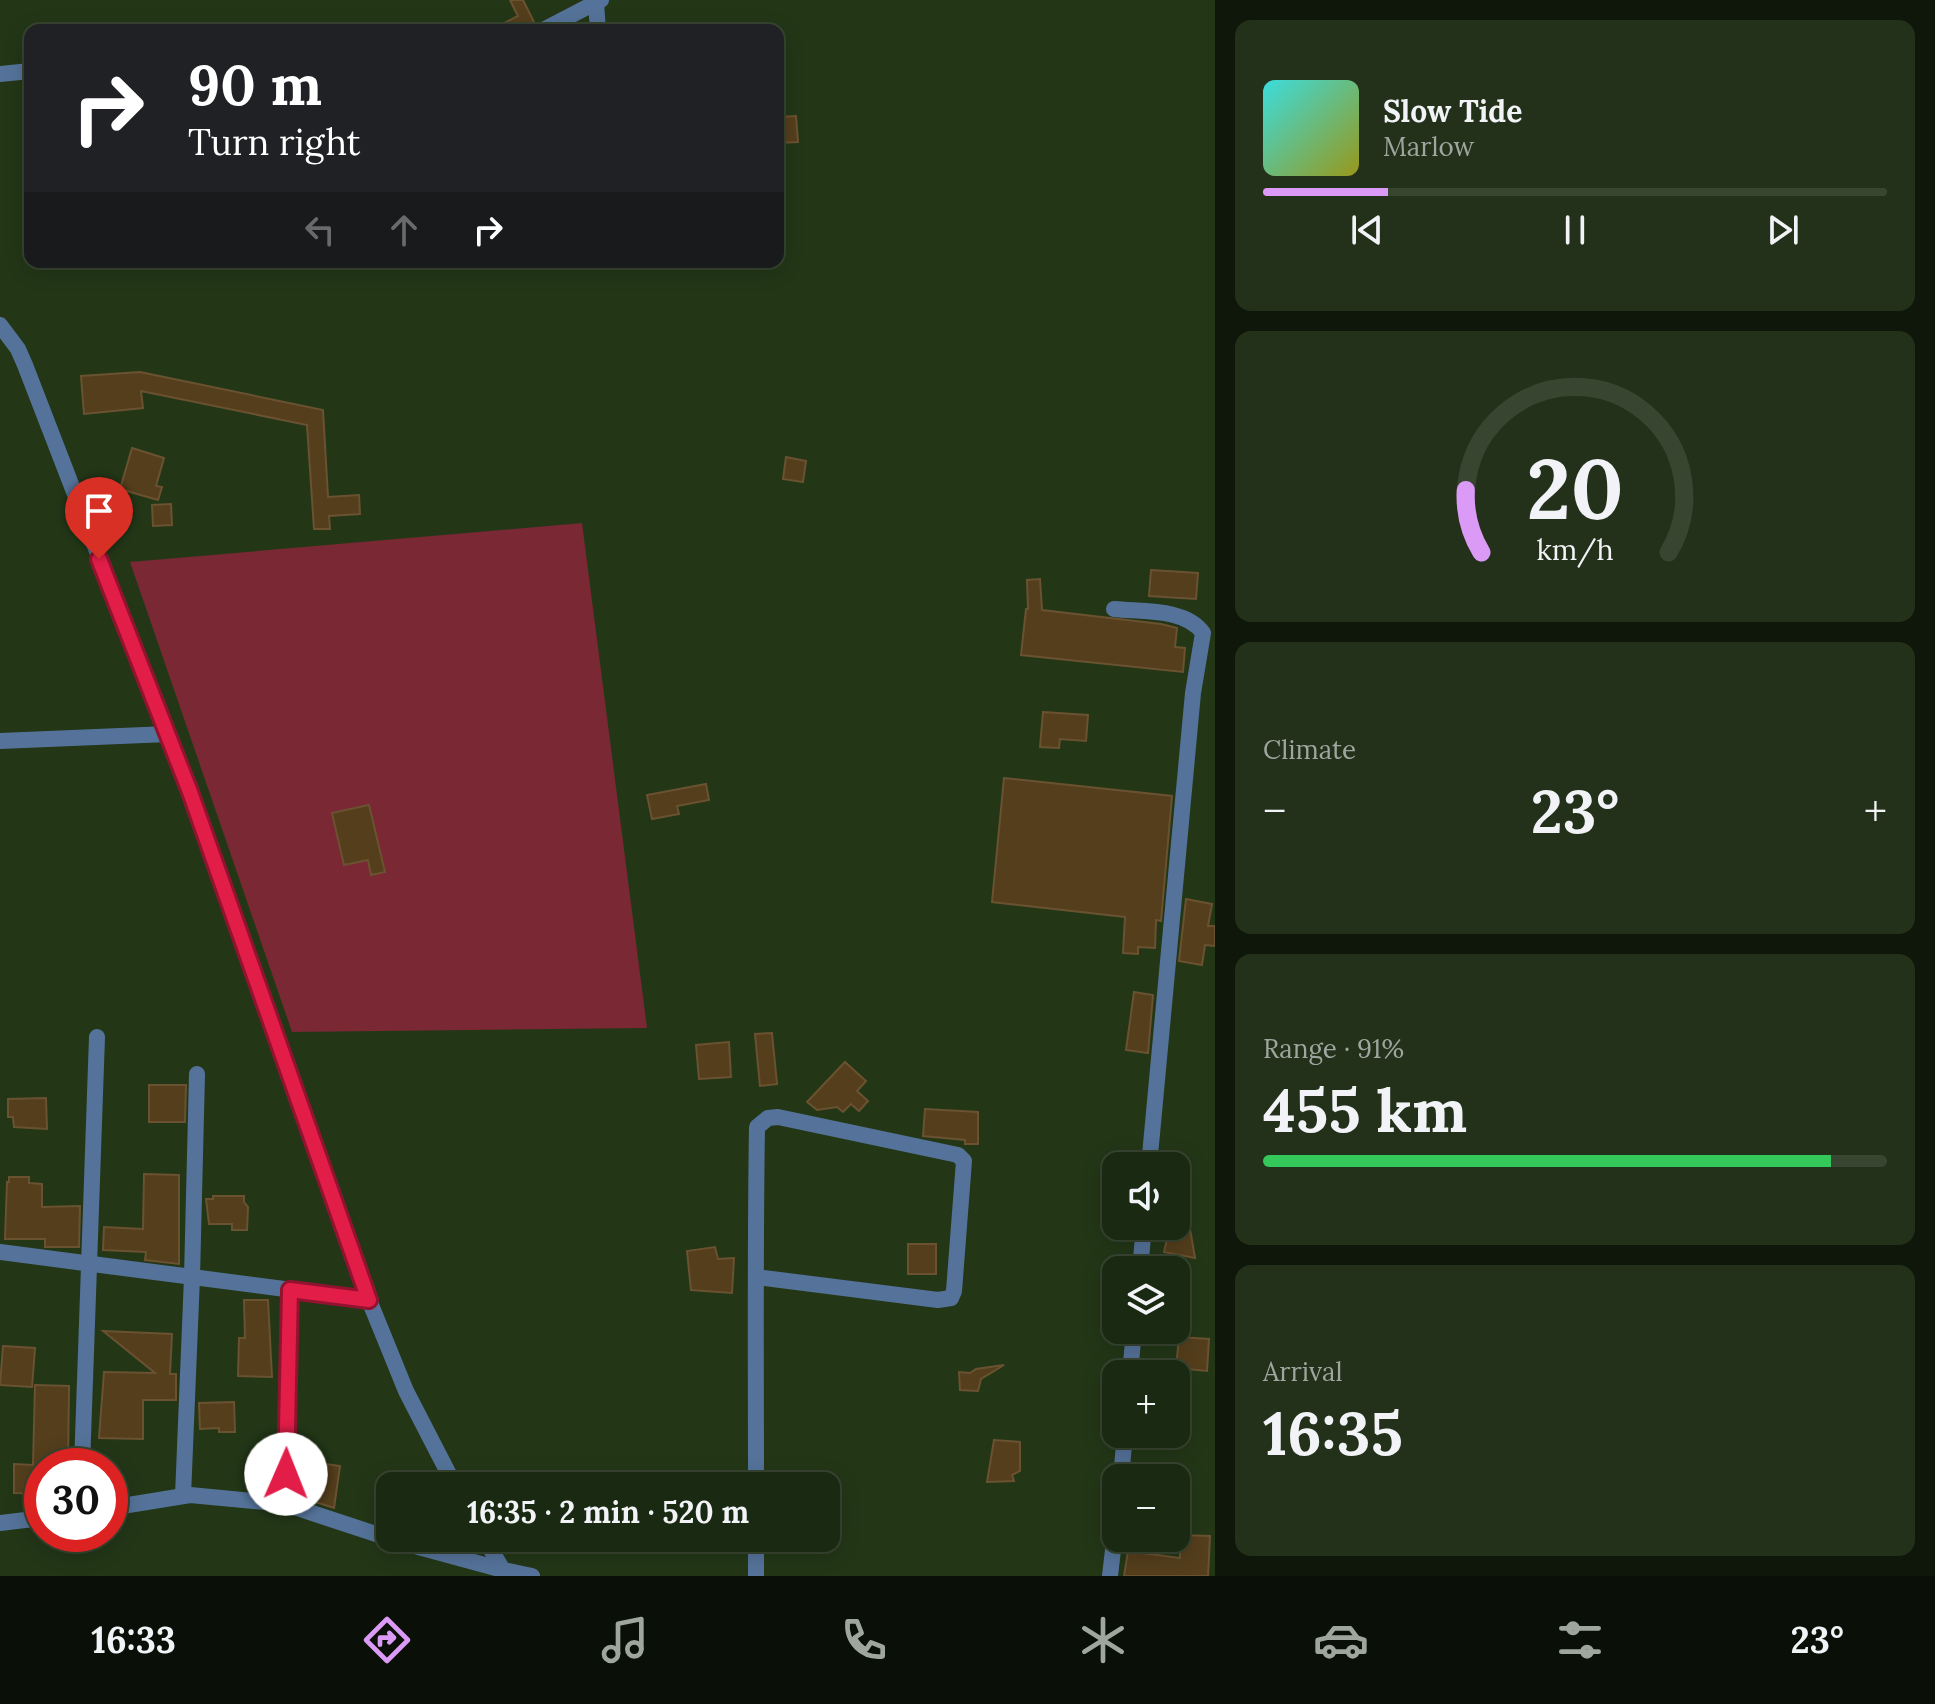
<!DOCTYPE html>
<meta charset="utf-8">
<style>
:root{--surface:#1a2911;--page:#23311a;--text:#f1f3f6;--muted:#9fa69f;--line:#384531;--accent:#da9af6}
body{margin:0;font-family:Lora,serif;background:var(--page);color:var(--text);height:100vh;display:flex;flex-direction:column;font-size:30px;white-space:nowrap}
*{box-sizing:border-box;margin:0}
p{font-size:26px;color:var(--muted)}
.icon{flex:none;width:44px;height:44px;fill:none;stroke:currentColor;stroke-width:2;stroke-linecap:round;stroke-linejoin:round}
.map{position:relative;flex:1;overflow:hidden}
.sheet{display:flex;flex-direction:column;gap:20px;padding:20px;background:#0e1709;width:720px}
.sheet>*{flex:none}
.banner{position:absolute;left:24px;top:24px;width:760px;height:244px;border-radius:16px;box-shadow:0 4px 20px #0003,0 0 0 2px var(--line);background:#202124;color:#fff;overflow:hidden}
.buttons{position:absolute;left:1102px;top:1152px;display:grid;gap:16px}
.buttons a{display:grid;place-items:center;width:88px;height:88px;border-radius:16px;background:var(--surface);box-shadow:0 4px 20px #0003,0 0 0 2px var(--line);font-size:40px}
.speed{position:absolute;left:24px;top:1448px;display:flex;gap:16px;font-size:40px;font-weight:700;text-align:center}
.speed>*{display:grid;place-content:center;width:104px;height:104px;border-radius:50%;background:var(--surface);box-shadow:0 4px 20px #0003,0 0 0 2px var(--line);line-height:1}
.speed .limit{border:12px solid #d22;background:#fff;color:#111}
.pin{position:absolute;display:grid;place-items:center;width:68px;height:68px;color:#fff;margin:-82px -34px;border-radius:50% 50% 50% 0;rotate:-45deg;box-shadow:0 0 8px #0007}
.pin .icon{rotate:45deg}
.me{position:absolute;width:88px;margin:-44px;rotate:1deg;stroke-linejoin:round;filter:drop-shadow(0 0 6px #0008)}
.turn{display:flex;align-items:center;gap:28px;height:168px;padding:0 32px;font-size:36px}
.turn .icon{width:104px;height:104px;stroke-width:2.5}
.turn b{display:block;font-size:56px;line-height:68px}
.lanes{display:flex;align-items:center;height:76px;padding:0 32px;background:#0003;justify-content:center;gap:40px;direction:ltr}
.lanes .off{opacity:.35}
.big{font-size:60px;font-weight:700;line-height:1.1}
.sheet .tile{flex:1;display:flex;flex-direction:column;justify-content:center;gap:12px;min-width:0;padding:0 28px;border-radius:16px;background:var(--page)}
.sheet .dial{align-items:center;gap:0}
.dial svg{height:208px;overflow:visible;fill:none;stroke:var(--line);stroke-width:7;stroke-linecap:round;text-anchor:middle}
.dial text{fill:var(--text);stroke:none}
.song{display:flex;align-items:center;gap:24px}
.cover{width:96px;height:96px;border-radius:12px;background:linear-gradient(135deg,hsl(180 70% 55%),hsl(60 70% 35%))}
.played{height:8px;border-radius:4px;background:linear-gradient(90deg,var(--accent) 20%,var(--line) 20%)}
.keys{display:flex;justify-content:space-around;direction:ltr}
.heat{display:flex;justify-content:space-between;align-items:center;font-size:44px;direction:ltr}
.charge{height:12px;border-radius:6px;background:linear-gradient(90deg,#34c759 91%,var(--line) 0)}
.trip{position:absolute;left:376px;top:1472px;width:464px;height:80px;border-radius:16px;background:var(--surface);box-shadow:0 4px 20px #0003,0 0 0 2px var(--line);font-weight:700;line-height:80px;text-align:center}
.tab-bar{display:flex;height:128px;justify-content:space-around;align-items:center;background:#0a1007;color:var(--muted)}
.tab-bar .icon{width:56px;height:56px}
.tab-bar .current{color:var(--accent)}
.tab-bar b{font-size:36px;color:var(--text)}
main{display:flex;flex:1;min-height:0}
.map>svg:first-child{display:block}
.green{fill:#792834}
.building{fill:#543e1c;stroke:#6a5231;stroke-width:2}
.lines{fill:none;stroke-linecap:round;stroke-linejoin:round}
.minor{stroke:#55739a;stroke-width:16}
.route-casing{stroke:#92132f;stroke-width:20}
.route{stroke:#e11d48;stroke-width:14}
</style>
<main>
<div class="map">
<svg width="1215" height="1576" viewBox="0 0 1215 1576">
<rect width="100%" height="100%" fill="#233717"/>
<polygon class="green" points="582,523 647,1028 292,1032 130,562"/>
<g class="building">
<polygon points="510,0 523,0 534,22 517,30 490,30 518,16"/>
<polygon points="796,116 798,142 778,143 778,117"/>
<polygon points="140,372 323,410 328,497 359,495 360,514 329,516 330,529 314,529 307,425 141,391 143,408 84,414 81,376"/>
<polygon points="132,448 164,458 156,486 162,487 158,500 120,489"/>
<polygon points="786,457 806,461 803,482 783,479"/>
<polygon points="171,504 172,525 153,526 152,505"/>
<polygon points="1151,570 1198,573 1196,599 1149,596"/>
<polygon points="1040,579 1042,610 1161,624 1177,628 1175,647 1185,648 1183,672 1021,655 1026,609 1028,609 1027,580"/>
<polygon points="1043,712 1088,715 1086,741 1060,739 1059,748 1040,747"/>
<polygon points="1004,778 1172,796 1161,921 1156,920 1155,948 1138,947 1138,954 1123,953 1125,917 992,902"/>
<polygon points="706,784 709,800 677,806 679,814 652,819 647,795"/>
<polygon points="369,805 385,872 371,875 368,860 344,865 332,813"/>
<polygon points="1186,899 1212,904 1208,926 1215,926 1215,946 1205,945 1202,965 1179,961"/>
<polygon points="1134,992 1153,995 1148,1053 1126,1050"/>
<polygon points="772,1033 777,1084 760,1086 755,1034"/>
<polygon points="729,1042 731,1077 699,1079 696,1045"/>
<polygon points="845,1062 866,1081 857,1091 868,1101 859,1111 851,1104 843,1112 837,1107 817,1110 807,1102"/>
<polygon points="149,1085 186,1085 185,1122 149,1122"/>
<polygon points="46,1098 47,1129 14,1127 13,1117 8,1117 8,1099"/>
<polygon points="925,1109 978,1112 978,1144 965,1144 965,1140 923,1136"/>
<polygon points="144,1174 179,1175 179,1264 145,1260 146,1252 103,1250 104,1227 143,1229"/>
<polygon points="9,1177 29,1177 29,1183 42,1184 42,1207 80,1206 79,1247 45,1247 45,1239 5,1239 7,1182 9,1182"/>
<polygon points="213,1196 244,1196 244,1202 248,1207 247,1230 232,1230 232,1224 209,1224 206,1199 213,1199"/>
<polygon points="1189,1223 1195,1258 1164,1252 1170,1226"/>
<rect x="908" y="1244" width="28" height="30"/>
<polygon points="715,1247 718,1259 734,1258 732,1293 691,1290 687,1251"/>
<polygon points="244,1300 268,1300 272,1377 238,1376 239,1338 245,1338"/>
<polygon points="103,1331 172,1334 170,1374 176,1374 176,1400 143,1400 143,1439 99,1438 104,1372 155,1373"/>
<polygon points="1179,1337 1209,1339 1207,1371 1176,1368"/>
<polygon points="3,1346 35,1348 32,1387 0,1385"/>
<polygon points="1004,1365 981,1379 978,1391 960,1390 959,1372 970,1373 976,1369"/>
<polygon points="35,1385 69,1386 68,1466 42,1466 42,1494 14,1493 14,1464 33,1465"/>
<polygon points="234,1402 235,1432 219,1432 219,1428 200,1429 199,1403"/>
<polygon points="994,1440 1020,1442 1020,1471 1012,1475 1014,1481 987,1482"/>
<polygon points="326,1464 340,1466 334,1508 306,1499 311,1467 325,1467"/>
<polygon points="1180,1535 1210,1536 1208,1576 1124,1576 1128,1551 1180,1558"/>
</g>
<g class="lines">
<g class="minor">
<polyline points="596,3 598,30"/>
<polyline points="543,30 601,0"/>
<polyline points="0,74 30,71"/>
<polyline points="0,325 18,349 25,365 190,792 369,1300 406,1391 455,1486"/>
<path d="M1114,609c28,3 72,-1 89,24l-10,60 -44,473"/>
<polyline points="0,741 168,734"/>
<polyline points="0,1252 369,1300"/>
<polyline points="1140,1270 1144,1226"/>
<path d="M756,1277l182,23 13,-2 3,-7 10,-130 -6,-6 -180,-38 -10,1 -11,9c-2,120 -1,239 -1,359"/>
<polyline points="1130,1374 1134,1330"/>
<polyline points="82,1466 97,1037"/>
<polyline points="1121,1478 1125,1434"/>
<polyline points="183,1496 192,1277 197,1074"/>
<polyline points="285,1504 290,1290"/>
<polyline points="110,1508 190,1495 285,1504 400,1542 503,1570"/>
<polyline points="0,1523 42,1518"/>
<polyline points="484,1538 503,1570 532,1576"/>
<polyline points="756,1538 756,1576"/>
<polyline points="1110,1576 1116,1524"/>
</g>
</g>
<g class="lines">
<defs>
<polyline id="route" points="99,559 190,792 369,1300 290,1290 286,1474"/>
</defs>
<use href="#route" class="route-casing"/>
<use href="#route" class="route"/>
</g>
</svg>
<div class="buttons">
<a><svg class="icon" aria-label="sound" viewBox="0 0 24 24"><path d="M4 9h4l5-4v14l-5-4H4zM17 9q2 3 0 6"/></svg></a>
<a><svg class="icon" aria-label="layers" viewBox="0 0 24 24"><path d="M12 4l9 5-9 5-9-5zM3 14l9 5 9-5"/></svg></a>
<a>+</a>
<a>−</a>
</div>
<div class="speed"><div class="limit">30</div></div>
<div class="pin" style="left:99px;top:559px;background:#d93025"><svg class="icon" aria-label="arrive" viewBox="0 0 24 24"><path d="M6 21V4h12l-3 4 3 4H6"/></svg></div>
<svg class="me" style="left:286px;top:1474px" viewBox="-20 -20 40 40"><circle r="19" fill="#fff"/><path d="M0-13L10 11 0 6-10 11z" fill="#e11d48"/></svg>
<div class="trip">16:35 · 2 min · 520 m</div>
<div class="banner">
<div class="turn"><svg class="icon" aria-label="right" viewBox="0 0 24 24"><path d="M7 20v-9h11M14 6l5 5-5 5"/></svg><div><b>90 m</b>Turn right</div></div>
<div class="lanes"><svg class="icon off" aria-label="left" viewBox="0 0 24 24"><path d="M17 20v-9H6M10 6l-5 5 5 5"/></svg><svg class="icon off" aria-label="ahead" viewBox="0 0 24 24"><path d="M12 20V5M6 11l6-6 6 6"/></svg><svg class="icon" aria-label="right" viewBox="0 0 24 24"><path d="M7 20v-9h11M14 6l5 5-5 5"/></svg></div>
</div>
</div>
<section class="sheet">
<div class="tile">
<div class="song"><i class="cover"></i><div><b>Slow Tide</b><p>Marlow</p></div></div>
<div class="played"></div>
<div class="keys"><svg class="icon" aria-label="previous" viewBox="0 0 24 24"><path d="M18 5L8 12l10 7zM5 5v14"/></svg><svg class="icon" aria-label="pause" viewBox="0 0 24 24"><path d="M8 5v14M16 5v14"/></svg><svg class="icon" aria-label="next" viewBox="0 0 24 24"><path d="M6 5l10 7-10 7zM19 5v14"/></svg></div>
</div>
<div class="tile dial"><svg viewBox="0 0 100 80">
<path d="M14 69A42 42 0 1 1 86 69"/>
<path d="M14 69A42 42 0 0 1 8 45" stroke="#da9af6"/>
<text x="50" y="56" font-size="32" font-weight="700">20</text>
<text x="50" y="72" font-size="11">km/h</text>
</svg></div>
<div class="tile"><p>Climate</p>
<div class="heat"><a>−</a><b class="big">23°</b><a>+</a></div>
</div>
<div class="tile"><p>Range · 91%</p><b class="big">455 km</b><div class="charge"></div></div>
<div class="tile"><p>Arrival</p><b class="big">16:35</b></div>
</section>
</main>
<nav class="tab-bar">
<b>16:33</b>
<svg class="icon current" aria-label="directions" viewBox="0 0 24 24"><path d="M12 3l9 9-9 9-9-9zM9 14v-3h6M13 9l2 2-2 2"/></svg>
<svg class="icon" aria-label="music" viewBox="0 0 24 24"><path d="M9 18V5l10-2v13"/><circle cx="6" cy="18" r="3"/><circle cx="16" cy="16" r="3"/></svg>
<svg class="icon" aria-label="phone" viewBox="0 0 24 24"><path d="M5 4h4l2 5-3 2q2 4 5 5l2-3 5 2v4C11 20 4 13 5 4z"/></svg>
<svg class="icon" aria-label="climate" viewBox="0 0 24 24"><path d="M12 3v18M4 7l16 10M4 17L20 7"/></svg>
<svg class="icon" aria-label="car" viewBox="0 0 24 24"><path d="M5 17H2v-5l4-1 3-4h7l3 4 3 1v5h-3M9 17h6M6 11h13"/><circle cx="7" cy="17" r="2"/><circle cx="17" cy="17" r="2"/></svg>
<svg class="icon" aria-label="filters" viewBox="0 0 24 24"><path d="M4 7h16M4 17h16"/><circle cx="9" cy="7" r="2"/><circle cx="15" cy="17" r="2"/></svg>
<b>23°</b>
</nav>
